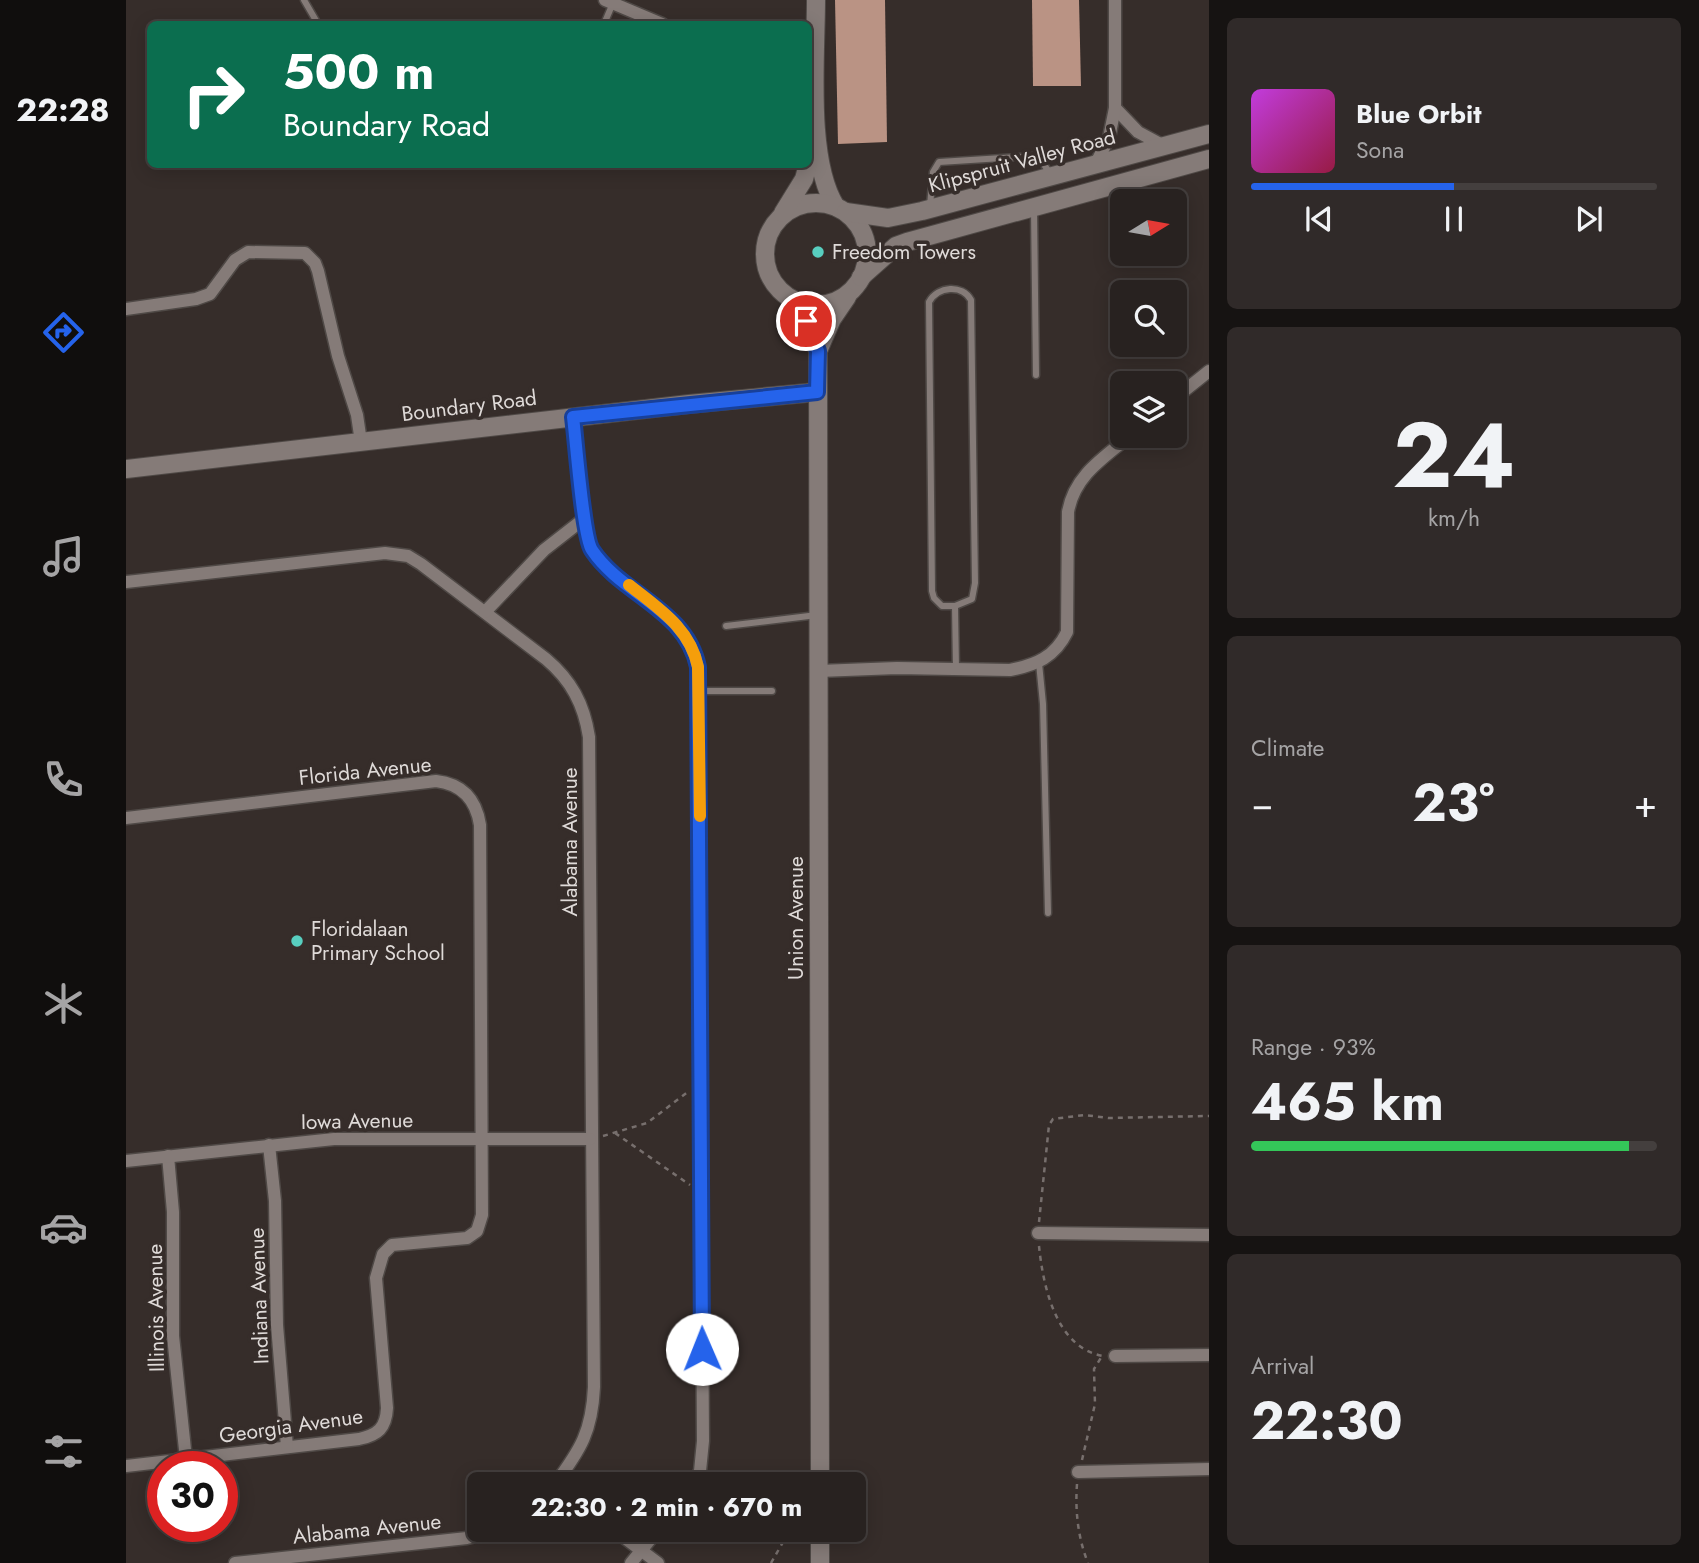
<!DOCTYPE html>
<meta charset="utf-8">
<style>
:root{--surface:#282220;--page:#302a29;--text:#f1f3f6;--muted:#a5a4a5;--line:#443f3e;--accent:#2563eb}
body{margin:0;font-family:Jost,sans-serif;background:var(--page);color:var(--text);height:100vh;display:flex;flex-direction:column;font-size:26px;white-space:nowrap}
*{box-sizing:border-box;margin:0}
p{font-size:23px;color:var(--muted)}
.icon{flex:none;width:38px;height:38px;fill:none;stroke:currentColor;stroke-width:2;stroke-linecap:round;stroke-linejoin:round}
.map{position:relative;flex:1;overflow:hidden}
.drawer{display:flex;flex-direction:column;gap:18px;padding:18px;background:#161312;width:490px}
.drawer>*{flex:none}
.hud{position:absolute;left:21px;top:21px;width:665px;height:147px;border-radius:10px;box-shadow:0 4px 18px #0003,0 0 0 2px var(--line);background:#0b6e4f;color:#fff;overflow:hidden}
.needle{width:46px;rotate:79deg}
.fabs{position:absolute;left:984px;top:189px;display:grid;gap:14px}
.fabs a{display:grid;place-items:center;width:77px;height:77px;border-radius:10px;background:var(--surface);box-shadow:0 4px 18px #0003,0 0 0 2px var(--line);font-size:35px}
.speed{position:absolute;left:21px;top:1451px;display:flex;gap:14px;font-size:35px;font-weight:700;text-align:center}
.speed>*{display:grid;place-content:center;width:91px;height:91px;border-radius:50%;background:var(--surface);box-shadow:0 4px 18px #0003,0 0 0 2px var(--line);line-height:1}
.speed .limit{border:10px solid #d22;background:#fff;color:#111}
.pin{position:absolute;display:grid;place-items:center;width:60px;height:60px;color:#fff;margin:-30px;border:4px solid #fff;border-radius:50%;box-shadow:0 2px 7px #0007}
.me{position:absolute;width:77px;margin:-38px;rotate:359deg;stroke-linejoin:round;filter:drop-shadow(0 0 5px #0008)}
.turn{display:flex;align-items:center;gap:24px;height:147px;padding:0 21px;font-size:32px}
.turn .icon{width:91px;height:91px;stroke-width:2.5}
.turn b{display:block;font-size:49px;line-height:60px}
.big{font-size:52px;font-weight:700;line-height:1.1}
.drawer .card{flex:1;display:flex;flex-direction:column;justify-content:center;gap:10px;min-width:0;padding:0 24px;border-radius:10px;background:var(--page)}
.drawer .dial{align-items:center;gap:0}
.dial b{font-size:91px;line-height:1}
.song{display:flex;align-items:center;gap:21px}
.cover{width:84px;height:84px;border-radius:10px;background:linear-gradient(135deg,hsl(290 70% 55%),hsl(340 70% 35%))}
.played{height:7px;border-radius:4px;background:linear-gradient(90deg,var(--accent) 50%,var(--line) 50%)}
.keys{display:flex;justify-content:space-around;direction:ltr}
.heat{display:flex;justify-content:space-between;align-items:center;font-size:38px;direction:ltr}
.charge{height:10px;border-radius:5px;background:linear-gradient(90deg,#34c759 93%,var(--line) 0)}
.trip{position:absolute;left:341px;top:1472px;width:399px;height:70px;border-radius:10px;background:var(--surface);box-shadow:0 4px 18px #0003,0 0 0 2px var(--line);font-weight:700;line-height:70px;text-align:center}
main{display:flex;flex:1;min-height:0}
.tabs{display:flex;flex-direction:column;width:126px;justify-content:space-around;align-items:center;background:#100e0d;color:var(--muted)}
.tabs .icon{width:49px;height:49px}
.tabs .selected{color:var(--accent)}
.tabs b{font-size:32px;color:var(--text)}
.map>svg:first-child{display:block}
.building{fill:#ba9384}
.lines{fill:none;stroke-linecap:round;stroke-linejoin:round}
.lane-casing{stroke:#4f4946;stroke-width:9}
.street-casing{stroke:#4f4946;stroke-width:15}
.secondary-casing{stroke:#4f4946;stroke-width:20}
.path{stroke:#776f6d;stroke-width:2.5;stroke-dasharray:5 5;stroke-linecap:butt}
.lane{stroke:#857b78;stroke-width:6}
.street{stroke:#857b78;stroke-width:12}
.secondary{stroke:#857b78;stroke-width:18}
.route-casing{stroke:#184099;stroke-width:18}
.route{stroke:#2563eb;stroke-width:12}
.slow{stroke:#f59e0b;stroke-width:12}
.poi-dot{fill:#58cebf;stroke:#362d2a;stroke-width:2.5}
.labels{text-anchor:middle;stroke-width:7;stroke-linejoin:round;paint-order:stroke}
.street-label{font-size:21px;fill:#dfdad8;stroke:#362d2a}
.poi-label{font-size:21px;fill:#dfdad8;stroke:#362d2a;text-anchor:start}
</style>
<main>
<nav class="tabs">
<b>22:28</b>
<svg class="icon selected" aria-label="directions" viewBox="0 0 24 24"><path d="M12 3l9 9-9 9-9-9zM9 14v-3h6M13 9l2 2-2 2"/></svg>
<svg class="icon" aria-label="music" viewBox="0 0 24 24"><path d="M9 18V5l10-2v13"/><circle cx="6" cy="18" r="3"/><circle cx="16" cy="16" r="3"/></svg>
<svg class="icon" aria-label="phone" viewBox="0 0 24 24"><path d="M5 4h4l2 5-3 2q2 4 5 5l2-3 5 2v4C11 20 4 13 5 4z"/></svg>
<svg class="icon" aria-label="climate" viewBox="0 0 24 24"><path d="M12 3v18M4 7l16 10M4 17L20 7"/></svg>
<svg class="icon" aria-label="car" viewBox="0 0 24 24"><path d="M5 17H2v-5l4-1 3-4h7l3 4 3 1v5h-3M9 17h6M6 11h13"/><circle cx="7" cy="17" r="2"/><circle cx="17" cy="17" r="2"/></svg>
<svg class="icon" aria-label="filters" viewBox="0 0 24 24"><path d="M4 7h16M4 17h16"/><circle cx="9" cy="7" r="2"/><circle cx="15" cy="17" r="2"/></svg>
</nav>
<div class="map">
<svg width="1083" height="1563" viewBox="0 0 1083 1563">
<rect width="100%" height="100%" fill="#362d2a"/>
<g class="building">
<polygon points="709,0 759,0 761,142 712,144"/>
<polygon points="906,0 953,0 955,86 907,86"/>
</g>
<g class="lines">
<defs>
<g id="lane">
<polyline points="178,0 192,24"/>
<polyline points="478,24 487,3"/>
<polyline points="804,206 807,172 813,162 910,156 915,160 925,175"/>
<polyline points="908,209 910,375"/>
<path d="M829,606l17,-7 3,-16 -4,-283c-9,-16 -33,-14 -42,2l3,289 2,7 8,8h13l1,63"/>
<polyline points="600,626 691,615"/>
<polyline points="913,663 917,704 922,913"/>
<polyline points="573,691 646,691"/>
</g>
<g id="street">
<polyline points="479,0 536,24"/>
<polyline points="989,108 1012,132 1038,146"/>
<polyline points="969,165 983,138 989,108 989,0"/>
<polyline points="0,309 70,299 84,294 109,260 122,252 179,253 189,263 192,271 212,356 231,415 235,442"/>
<polyline points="1048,399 1083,371"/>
<path d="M447,417c3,23 10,120 19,133 30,45 94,59 106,117l5,774 -3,30 -7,13"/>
<path d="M0,582l259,-29 23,3 13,8 125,95c25,21 38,45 43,78l5,650c-2,44 -13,62 -39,97"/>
<polyline points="359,612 418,550 459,518"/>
<path d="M693,671l78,-3 113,2c26,-5 45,-13 57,-38l1,-120c6,-36 35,-54 62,-76"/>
<path d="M0,818l310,-37c26,3 40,18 44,44l2,390 -5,16 -10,7 -75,7 -9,9 -7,24 11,130c-1,20 -9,27 -28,31l-233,27"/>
<polyline points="143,1145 149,1201 151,1325 161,1447"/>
<polyline points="42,1156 47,1212 47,1336 60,1459"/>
<polyline points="0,1161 208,1139 464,1139"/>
<polyline points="912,1233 1083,1235"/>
<polyline points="989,1356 1083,1355"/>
<polyline points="952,1472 1083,1469"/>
<polyline points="488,1530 532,1563"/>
<polyline points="109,1563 341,1538 377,1530"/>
<polyline points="505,1563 532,1530"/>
</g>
<g id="secondary">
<path d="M690,0c0,57 -10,160 20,207"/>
<circle cx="690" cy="254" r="51"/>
<polyline points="720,212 762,218 796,211 1083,134"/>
<polyline points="657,213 678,179 682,164"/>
<polyline points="735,277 770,246 781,242 1083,159"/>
<polyline points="673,302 692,351 694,1484"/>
<polyline points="692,351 706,319 721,297"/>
<polyline points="0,469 563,404 691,392"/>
<polyline points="694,1530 694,1563"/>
</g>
</defs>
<use href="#lane" class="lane-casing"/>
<use href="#street" class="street-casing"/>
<use href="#secondary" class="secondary-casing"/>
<g class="path">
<polyline points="489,1133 564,1185"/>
<polyline points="477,1136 521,1123 563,1091"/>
<polyline points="913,1222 923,1125 927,1119 959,1115 982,1118 1083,1116"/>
<path d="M913,1246c4,40 17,102 64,110"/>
<polyline points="956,1460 969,1404 968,1369 976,1356"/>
<path d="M951,1484c-2,27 1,54 11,79"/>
<polyline points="645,1563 664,1530"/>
</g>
<use href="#lane" class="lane"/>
<use href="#street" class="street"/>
<use href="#secondary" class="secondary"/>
</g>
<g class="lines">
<defs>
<path id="route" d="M576,1349l-4,-682c-12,-58 -76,-72 -106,-117 -9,-13 -16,-110 -19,-133l244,-25 1,-41 -12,-30"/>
</defs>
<use href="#route" class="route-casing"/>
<use href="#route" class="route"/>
<path class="slow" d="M503,585c30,24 61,43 69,82l2,149"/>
</g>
<g class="poi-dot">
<circle cx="692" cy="252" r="7"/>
<circle cx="171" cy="941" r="7"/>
</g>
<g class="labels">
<g class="street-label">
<text transform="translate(896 161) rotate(-15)" y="7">Klipspruit Valley Road</text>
<text transform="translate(343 406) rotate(-7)" y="7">Boundary Road</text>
<text transform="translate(239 771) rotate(-6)" y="7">Florida Avenue</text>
<text transform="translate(444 842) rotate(-90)" y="7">Alabama Avenue</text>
<text transform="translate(670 918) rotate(-90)" y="7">Union Avenue</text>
<text transform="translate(231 1121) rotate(-1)" y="7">Iowa Avenue</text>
<text transform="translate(133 1296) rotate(-92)" y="7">Indiana Avenue</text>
<text transform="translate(30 1308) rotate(-91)" y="7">Illinois Avenue</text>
<text transform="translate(165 1426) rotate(-8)" y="7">Georgia Avenue</text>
<text transform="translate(241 1529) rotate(-6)" y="7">Alabama Avenue</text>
</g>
<g class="poi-label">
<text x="706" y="259">Freedom Towers</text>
<text x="185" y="936">Floridalaan<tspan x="185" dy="24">Primary School</tspan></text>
</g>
</g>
</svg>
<div class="fabs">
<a><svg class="needle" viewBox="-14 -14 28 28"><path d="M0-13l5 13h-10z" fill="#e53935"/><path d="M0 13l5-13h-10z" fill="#a5a4a5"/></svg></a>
<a><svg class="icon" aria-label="search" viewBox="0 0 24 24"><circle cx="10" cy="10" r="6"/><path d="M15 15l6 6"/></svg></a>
<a><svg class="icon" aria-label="layers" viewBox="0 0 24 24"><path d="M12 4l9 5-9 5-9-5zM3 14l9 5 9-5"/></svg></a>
</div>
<div class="speed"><div class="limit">30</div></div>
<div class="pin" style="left:680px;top:321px;background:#d93025"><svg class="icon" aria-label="arrive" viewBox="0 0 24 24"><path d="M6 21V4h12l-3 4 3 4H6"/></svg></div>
<svg class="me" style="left:576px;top:1349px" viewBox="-20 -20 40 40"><circle r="19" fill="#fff"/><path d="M0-13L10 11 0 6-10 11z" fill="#2563eb"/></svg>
<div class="trip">22:30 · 2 min · 670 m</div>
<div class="hud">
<div class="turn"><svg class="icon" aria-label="right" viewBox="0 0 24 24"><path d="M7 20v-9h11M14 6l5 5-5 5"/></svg><div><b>500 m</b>Boundary Road</div></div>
</div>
</div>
<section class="drawer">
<div class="card">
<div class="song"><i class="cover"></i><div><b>Blue Orbit</b><p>Sona</p></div></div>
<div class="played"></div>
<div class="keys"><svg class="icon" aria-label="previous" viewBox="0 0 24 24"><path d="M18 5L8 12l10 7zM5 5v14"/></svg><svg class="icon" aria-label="pause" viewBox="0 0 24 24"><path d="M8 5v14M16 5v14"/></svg><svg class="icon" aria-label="next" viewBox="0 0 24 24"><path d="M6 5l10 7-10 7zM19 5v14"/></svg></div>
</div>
<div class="card dial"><b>24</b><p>km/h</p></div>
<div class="card"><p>Climate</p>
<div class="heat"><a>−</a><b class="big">23°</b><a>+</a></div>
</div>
<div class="card"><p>Range · 93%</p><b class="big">465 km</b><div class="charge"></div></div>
<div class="card"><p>Arrival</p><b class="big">22:30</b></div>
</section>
</main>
